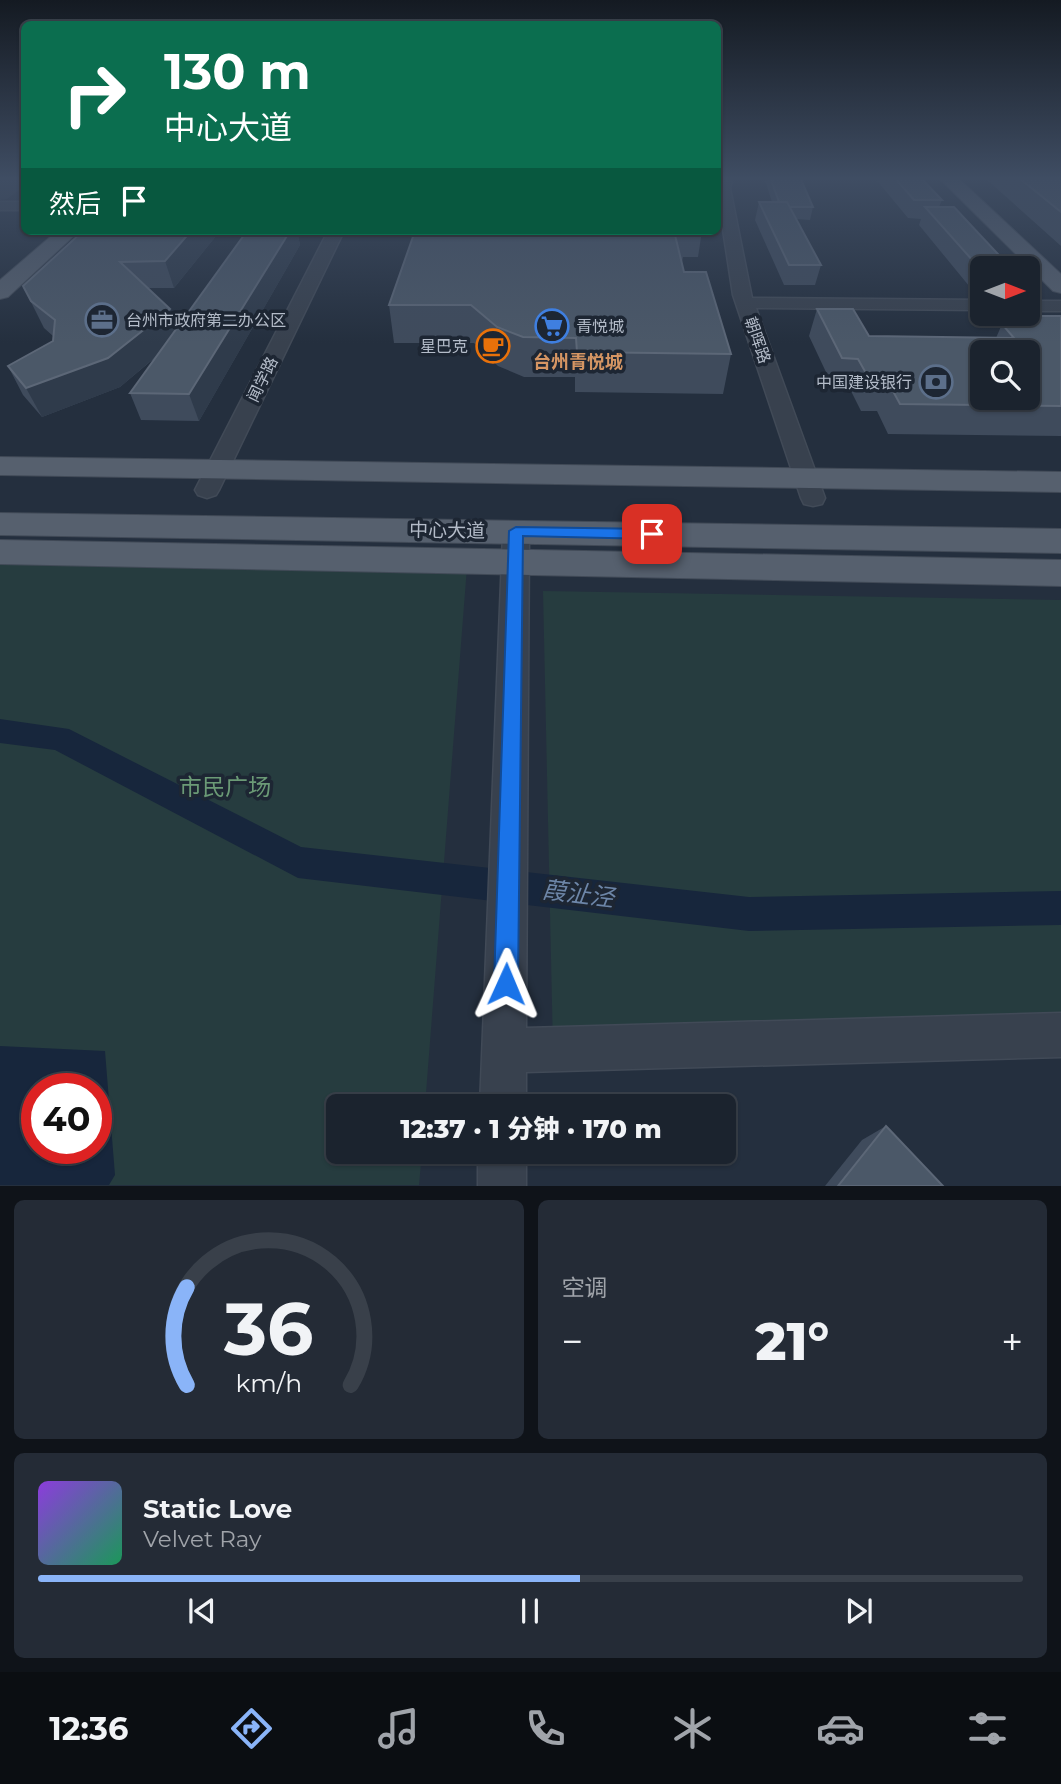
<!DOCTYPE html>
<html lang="zh">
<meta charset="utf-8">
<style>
:root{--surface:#1b232e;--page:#242b36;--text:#f1f3f6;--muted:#a0a4aa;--line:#39404a;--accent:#8ab4f8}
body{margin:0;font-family:Montserrat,"Noto Sans SC",sans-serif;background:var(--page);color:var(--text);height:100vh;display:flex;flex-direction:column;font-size:26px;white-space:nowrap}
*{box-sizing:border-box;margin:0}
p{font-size:23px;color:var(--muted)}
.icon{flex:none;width:38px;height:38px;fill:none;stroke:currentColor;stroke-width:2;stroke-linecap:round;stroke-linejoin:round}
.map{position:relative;height:1186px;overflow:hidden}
.sheet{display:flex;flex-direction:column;gap:14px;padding:14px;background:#0f1319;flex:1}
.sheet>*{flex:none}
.banner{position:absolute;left:21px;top:21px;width:700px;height:214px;border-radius:10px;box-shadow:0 2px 5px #0004,0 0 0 2px var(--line);background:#0b6e4f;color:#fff;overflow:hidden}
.needle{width:46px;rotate:90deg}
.tools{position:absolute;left:970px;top:256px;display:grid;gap:14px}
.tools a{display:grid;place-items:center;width:70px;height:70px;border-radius:10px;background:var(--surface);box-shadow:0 2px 5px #0004,0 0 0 2px var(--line);font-size:35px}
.speed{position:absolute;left:21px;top:1073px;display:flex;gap:14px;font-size:35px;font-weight:700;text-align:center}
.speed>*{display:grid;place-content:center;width:91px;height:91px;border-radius:50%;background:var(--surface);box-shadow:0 2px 5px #0004,0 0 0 2px var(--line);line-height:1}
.speed .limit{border:10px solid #d22;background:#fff;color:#111}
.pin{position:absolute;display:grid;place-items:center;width:60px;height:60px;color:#fff;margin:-30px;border-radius:14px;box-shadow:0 4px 10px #0006}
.me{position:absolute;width:77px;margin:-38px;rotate:1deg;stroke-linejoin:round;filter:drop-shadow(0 0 5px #0008)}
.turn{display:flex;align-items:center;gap:24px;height:147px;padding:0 28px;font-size:32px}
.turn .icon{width:91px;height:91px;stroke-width:2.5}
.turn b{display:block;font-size:49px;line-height:60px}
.then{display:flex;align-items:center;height:66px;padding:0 28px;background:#0003;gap:14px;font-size:26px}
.big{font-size:52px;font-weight:800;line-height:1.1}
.sheet .widget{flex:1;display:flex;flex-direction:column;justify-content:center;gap:10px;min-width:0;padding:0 24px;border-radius:10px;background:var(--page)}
.sheet .dial{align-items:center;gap:0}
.dial svg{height:182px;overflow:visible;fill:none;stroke:var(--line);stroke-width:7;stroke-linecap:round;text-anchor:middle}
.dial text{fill:var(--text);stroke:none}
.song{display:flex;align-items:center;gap:21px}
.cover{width:84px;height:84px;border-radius:10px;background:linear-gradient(135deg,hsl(270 70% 55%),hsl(150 70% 35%))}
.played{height:7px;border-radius:4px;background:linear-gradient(90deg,var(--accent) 55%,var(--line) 55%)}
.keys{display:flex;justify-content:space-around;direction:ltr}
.heat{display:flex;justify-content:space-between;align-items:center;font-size:38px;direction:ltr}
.sheet .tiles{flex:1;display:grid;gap:14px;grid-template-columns:1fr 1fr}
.widget:last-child{grid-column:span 2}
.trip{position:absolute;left:326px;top:1094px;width:410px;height:70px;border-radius:10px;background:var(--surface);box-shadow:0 2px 5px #0004,0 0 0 2px var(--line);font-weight:800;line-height:70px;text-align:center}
.dock{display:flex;height:112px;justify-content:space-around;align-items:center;background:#0b0e12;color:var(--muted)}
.dock .icon{width:49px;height:49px}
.dock .on{color:var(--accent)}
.dock b{font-size:32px;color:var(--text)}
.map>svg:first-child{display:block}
.green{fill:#263c3f;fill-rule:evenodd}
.water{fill:#17263c;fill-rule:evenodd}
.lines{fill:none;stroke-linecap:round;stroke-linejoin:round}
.canal{fill:#17263c;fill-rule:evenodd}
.minor-casing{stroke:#414a57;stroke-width:3}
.major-casing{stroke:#414a57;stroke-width:2}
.minor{fill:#38414e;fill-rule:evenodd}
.major{fill:#56606e;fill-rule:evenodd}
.wall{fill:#3f4b5c}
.shaded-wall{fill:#2f3b4b}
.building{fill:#4b5868;stroke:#5c6777;stroke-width:2;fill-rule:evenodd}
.route{fill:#1a73e8;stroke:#114b97;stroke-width:2}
.labels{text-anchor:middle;stroke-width:7;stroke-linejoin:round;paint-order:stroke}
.far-poi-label{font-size:16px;fill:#b4bcc9;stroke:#1d2633;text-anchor:start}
.far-street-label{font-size:16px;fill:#b4bcc9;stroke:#1d2633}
.far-neighbourhood-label{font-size:18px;font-weight:bold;fill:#d59563;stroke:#1d2633}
.street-label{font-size:19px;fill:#b4bcc9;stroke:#1d2633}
.near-park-label{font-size:23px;fill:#6b9a76;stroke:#1d2633}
.near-water-label{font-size:24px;font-style:italic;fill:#6d86a8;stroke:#1d2633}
</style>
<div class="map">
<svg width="1061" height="1186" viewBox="0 0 1061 1186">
<rect width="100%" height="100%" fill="#242f3e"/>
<g class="green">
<path d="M0,557l467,10 -42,539h-87v46h84l-3,33h-419zM37,1088h59v60h-59z"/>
<polygon points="543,591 1061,600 1061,1035 553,1050"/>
</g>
<path class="water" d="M0,1046l105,5 10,124 -6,10h-109zM37,1088h59v60h-59z"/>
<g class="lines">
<polygon class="canal" points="0,719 69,729 301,847 749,897 1061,891 1061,925 749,931 298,878 55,750 0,743"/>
<defs>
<g id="minor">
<polygon points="720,177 733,177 730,188 752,298 982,300 982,310 756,308 825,498 822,504 813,506 804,504 801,498 733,295 718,197"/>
<rect x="0" y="202" width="24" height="8"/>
<polygon points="328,231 344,231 219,490 216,495 207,498 198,495 195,490"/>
<rect x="1027" y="301" width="34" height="10"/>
<polygon points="516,523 525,526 529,532 526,1028 1061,1013 1061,1057 526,1072 526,1106 480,1106 503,532 507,526"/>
<rect x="478" y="1152" width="48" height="34"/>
</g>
<g id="major">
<polygon points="938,177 957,177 1061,274 1061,293 1053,291"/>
<polygon points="57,231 79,231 8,297 0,299 0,280"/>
<polygon points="0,457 1061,472 1061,492 0,475"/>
<polygon points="0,513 1061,529 1061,553 0,535"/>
<polygon points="0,540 1061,560 1061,586 0,564"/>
</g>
</defs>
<use href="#minor" class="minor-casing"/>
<use href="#major" class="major-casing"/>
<use href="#minor" class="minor"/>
<use href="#major" class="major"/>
</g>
<g class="wall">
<polygon points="764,177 800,177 813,207 810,220 796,219 821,265 815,285 784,285 755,220 759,202 772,202"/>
<polygon points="874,177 920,177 942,200 939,207 982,268 982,292 974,292 919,225 921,219 908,218"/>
<polygon points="984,177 1061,177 1061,246"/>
<polygon points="220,231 174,288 148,288 170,309 177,328 247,231 297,231 300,245 199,421 141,420 130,393 157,356 120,387 42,417 23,395 8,366 53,341 53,336 44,328 23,286"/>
<polygon points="415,231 702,231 698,257 683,257 682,262 684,272 731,354 723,394 575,392 575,377 524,377 498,366 474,343 394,343 389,305"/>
<polygon points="817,309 869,336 996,338 1002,324 1009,324 1012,316 1061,316 1061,436 888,434 877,411 861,411 849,387 833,387 809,336"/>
<polygon points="886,1126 943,1186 825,1186 862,1140"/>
</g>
<g class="shaded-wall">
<polygon points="0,177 24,177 24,186 7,199 0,200"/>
<polygon points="191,231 220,231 174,288 165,261"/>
<polygon points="290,231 297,231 300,245 199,421 189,394"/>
<polygon points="170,309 180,336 120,387 42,417 26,388"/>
</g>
<g class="building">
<polygon points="770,177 800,177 813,207 789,207 787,202 779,202"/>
<polygon points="894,177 920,177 942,200 914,200"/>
<polygon points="1018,177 1061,177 1061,212"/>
<polygon points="759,202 787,202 821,265 789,265"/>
<polygon points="925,207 954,207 1011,268 982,268 982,271"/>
<polygon points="83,231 191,231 165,261 120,262 170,309 108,358 26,388 8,366 53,341 55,320 31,301 23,286"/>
<polygon points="247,231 290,231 189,394 130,393"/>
<polygon points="415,231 674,231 684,272 706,272 731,354 577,352 576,338 523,337 497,327 471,305 389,305"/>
<path d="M817,309h36l16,27 145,2 -12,-14h18l-8,-8h49v90l-161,-2 -12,-22h-17l-13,-23 -16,-1zM982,352h45v45h-45z"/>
<polygon points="886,1126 943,1186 838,1186"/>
</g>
<linearGradient id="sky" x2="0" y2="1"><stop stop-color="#141a22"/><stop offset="0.52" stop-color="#3f4d63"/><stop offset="1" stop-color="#3f4d63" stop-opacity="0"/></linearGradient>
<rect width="1061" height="343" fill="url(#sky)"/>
<polygon class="route" points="516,527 652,529 660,534 652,539 523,536 518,984 515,992 506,996 498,992 494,984 509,531"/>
<defs>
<symbol id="office-ring" viewBox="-11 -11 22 22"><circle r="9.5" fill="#1d2633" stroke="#5c6f8a" stroke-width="1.5"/><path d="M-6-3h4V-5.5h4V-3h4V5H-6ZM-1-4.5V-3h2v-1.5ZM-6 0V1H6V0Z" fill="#5c6f8a"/></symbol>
<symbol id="supermarket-ring" viewBox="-11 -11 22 22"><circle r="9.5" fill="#1d2633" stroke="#3f7fe0" stroke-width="1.5"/><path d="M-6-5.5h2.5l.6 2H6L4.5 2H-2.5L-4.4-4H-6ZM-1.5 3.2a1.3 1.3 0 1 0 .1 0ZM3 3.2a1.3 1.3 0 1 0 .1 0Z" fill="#3f7fe0"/></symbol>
<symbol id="cafe-ring" viewBox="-11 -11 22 22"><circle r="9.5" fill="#1d2633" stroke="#e8710a" stroke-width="1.5"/><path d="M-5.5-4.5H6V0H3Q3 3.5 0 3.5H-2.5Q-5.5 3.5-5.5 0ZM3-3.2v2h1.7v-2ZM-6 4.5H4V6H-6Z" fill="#e8710a"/></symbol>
<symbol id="bank-ring" viewBox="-11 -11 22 22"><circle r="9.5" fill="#1d2633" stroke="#5c6f8a" stroke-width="1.5"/><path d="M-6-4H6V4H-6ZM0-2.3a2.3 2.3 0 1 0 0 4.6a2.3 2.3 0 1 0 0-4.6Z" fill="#5c6f8a"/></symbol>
</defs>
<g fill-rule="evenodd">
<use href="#office-ring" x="83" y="301" width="38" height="38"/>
<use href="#supermarket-ring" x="533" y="307" width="38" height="38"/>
<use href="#cafe-ring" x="474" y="327" width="38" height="38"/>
<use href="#bank-ring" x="917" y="363" width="38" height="38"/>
</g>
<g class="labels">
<g class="far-poi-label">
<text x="126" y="326">台州市政府第二办公区</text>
<text x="576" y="332">青悦城</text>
<text x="468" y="352" text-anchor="end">星巴克</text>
<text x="912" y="388" text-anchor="end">中国建设银行</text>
</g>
<g class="far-street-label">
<text transform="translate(758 340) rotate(71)" y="6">朝晖路</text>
<text transform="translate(262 379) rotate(-64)" y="6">闻学路</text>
</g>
<g class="far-neighbourhood-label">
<text x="578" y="368">台州青悦城</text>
</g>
<g class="street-label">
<text transform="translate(447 530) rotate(1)" y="7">中心大道</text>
</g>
<g class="near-park-label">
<text x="225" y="795">市民广场</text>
</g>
<g class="near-water-label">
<text transform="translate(578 894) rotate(7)" y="8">葭沚泾</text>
</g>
</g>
</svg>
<div class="tools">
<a><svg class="needle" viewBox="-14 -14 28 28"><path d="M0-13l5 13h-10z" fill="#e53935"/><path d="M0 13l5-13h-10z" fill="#a0a4aa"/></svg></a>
<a><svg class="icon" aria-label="search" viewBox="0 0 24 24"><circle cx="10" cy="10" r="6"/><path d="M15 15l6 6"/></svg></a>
</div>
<div class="speed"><div class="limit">40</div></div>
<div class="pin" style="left:652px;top:534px;background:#d93025"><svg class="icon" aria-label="arrive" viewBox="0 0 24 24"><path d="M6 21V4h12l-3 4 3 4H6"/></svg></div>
<svg class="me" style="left:506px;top:984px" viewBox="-20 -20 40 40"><path d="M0-17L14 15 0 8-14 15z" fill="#1a73e8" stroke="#fff" stroke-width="4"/></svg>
<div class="trip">12:37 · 1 分钟 · 170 m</div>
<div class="banner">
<div class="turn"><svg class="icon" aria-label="right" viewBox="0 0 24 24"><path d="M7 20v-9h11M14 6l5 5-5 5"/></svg><div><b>130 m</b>中心大道</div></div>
<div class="then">然后<svg class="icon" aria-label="arrive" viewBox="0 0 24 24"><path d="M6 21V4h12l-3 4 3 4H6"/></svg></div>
</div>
</div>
<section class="sheet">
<div class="tiles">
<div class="widget dial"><svg viewBox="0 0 100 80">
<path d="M14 69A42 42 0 1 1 86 69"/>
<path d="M14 69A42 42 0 0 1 14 26" stroke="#8ab4f8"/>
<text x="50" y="56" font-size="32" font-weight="700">36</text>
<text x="50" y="72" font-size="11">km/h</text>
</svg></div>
<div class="widget"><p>空调</p>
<div class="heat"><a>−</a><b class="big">21°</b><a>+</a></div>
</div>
<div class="widget">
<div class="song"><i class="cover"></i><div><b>Static Love</b><p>Velvet Ray</p></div></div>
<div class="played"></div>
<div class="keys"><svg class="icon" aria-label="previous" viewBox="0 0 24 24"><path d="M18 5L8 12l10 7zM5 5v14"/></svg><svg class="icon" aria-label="pause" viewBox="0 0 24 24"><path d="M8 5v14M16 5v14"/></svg><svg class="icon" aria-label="next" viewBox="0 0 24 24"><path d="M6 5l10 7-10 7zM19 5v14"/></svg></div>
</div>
</div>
</section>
<nav class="dock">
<b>12:36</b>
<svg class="icon on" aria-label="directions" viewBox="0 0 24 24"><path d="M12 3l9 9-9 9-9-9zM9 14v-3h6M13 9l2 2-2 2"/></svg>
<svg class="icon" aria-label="music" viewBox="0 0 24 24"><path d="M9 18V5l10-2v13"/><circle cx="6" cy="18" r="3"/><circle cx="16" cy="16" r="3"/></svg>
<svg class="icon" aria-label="phone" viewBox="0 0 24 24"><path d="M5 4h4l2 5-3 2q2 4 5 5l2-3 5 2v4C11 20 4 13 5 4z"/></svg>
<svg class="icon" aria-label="climate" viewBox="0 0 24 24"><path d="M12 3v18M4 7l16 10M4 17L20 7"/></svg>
<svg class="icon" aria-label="car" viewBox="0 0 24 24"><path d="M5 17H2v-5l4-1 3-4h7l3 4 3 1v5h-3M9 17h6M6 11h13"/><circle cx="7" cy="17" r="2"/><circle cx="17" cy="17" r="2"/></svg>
<svg class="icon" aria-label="filters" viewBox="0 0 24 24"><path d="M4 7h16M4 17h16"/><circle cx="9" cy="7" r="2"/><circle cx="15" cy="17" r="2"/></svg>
</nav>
